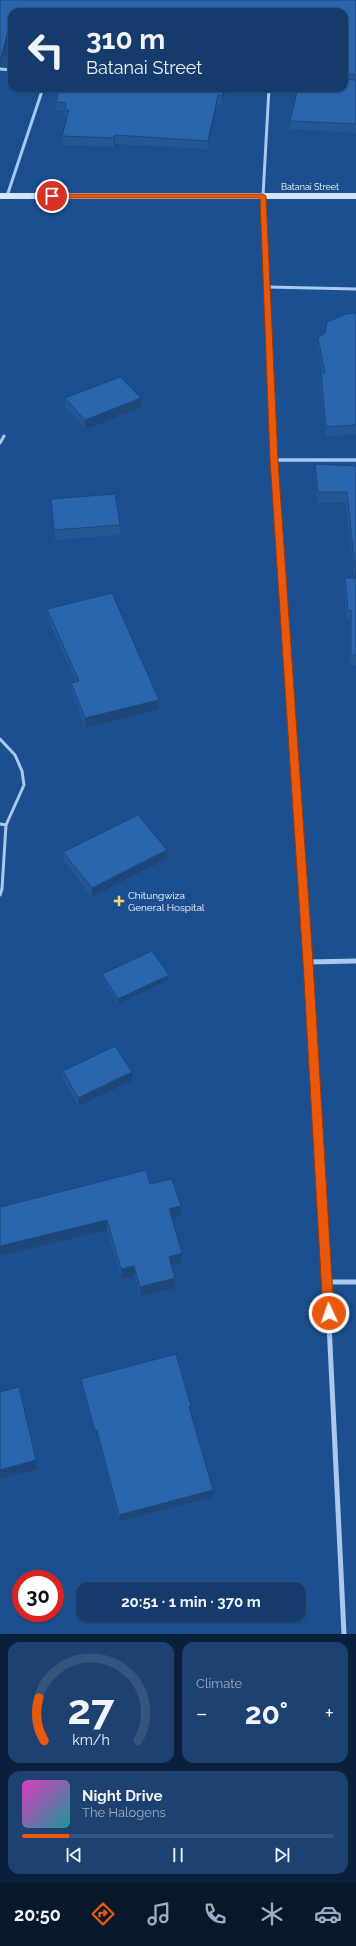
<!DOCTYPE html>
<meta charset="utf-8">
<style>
:root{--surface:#143b6b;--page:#1d4271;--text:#f1f3f6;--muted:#9dadc1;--line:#33557e;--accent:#ea580c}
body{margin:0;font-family:Raleway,sans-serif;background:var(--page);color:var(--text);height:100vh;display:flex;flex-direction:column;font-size:15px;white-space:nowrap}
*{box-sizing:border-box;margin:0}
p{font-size:13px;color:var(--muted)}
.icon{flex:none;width:22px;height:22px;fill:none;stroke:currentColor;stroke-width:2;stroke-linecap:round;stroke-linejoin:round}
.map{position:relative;height:1634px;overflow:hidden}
.sheet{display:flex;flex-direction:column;gap:8px;padding:8px;background:#0b203b;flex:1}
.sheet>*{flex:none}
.banner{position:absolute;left:8px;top:8px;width:340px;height:84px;border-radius:12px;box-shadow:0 1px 3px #0004,0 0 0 1px var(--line);background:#143b6b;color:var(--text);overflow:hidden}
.speed{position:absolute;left:12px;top:1570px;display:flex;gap:8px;font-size:20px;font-weight:700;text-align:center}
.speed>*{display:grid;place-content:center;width:52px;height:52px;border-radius:50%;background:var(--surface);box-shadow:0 1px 3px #0004,0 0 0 1px var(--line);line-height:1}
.speed .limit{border:6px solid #d22;background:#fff;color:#111}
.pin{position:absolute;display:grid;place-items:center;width:34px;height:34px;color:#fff;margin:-17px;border:2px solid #fff;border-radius:50%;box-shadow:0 1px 4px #0007}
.me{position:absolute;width:44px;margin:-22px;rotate:357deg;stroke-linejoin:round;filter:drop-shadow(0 0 3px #0008)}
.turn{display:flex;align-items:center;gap:14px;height:84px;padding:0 12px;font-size:18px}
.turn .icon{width:52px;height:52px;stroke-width:2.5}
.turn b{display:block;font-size:28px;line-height:34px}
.big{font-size:30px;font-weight:700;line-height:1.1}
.sheet .card{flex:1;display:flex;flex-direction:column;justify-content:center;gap:6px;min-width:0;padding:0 14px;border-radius:12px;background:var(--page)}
.sheet .dial{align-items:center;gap:0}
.dial svg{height:104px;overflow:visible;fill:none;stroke:var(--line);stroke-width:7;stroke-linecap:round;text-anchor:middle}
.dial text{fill:var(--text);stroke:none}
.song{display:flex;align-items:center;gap:12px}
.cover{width:48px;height:48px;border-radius:6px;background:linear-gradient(135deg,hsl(310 70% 55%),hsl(180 70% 35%))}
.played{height:4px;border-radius:2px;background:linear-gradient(90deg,var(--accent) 15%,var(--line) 15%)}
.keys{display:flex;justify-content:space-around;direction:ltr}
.heat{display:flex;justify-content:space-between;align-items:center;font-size:22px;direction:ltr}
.sheet .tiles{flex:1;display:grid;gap:8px;grid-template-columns:1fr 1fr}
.card:last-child{grid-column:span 2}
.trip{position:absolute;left:76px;top:1582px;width:230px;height:40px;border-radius:12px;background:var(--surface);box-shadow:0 1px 3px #0004,0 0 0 1px var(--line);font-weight:700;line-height:40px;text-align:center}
.tabs{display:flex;height:64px;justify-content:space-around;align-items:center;background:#08182b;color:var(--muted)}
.tabs .icon{width:28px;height:28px}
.tabs .active{color:var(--accent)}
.tabs b{font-size:18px;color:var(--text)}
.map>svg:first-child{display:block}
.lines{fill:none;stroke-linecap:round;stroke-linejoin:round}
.lane{stroke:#a9c9ee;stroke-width:3}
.street-far2{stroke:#a9c9ee;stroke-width:3}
.street-far1{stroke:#a9c9ee;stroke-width:3.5}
.street{stroke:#a9c9ee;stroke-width:5}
.secondary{stroke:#d6e6fa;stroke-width:6}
.wall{fill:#245895}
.shaded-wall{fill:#1d4779}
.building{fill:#2a66ad;stroke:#1d4779}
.route{fill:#ea580c;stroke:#983908}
.poi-dot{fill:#ffd166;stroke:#1b4f8f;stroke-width:1.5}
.labels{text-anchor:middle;stroke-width:4;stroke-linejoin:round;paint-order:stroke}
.far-street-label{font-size:9px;fill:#fff;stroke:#1b4f8f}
.poi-label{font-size:10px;fill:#fff;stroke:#1b4f8f;text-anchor:start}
</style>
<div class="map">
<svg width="356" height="1634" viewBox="0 0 356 1634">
<rect width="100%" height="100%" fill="#1b4f8f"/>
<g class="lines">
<g class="lane">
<polyline points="0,443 4,436"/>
<polyline points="0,739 15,755 22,771 24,785 6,825 2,889 0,895"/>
<polyline points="0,824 6,825"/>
</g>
<g class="street-far2">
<polyline points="0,69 12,70"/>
<polyline points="269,88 263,196 272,416"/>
<polyline points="7,196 43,88"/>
<polyline points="268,287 356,289"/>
</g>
<g class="street-far1">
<polyline points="272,415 306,950"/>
<polyline points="274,460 356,460"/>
</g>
<g class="street">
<polyline points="306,949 327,1282 344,1634"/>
<polyline points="308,962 356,961"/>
<polyline points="327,1282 356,1282"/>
</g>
<polyline class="secondary" points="0,196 356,196"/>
</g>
<g class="wall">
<polygon points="0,0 356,0 356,133 290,129 290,121 344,88 344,12 12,12 12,35 10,35 1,66"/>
<polygon points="59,88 225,88 222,104 217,104 208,149 115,144 114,147 63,145 62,136 67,118 65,118 65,111 56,111 56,102"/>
<polygon points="356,313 356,434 326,437 320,382 321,373 323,373 318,347 318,338"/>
<polygon points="65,398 141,408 86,429 65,408"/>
<polygon points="315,464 356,466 356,665 350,665 350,620 347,620 344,588 345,578 354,578 346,502 317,503 315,475"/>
<polygon points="51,499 120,525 120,535 55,540"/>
<polygon points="47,609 159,700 159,710 86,728 72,692 71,683 76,682 48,619"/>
<polygon points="167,850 167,859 92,897 64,861 63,852"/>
<polygon points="102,974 169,975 169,980 118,1004 103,980"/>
<polygon points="63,1071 132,1081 79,1106 63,1080"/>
<polygon points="150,1184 181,1206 181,1216 171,1218 182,1263 171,1266 175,1288 140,1297 135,1276 122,1279 107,1230 0,1256"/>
<polygon points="81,1379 191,1406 191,1413 213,1490 213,1497 119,1522 98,1438 96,1438 82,1386"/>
</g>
<g class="shaded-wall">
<polygon points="9,27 10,35 1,66 0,67 0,58"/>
<polygon points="224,88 225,88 222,104 222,96"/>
<polygon points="218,95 217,104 208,149 208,141"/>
<polygon points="115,135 115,144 114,147 114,138"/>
<polygon points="141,398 141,408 86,429 85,420"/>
<polygon points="159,700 159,710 86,728 85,718"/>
<polygon points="167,850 167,859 92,897 92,888"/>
<polygon points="169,975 169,980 118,1004 118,999"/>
<polygon points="132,1072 132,1081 79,1106 78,1098"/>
<polygon points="181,1206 181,1216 169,1219 169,1209"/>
<polygon points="107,1220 107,1230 0,1256 0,1246"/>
<polygon points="182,1253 182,1263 169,1266 169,1257"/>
<polygon points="134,1266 135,1276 122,1279 121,1269"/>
<polygon points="175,1278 175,1288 140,1297 140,1287"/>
<polygon points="191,1406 191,1413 189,1407"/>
<polygon points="97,1430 98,1438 96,1438 95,1431"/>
<polygon points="36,1460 37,1469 0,1479 0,1470"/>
<polygon points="213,1490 213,1497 119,1522 119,1515"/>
</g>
<g class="building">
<polygon points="0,0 356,0 356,75 344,74 344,12 12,12 12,27 9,27 1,58 0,58"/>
<polygon points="344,79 356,80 356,124 290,121 298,88 344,88"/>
<polygon points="59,88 224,88 222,96 218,95 208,141 115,135 114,138 62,136 69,110 65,110 66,103 56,102"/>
<polygon points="356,313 356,425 326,427 321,373 325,373 318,338 325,333 327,322 346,314"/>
<polygon points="120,377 141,398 85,420 65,398"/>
<polygon points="315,464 356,466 356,655 351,655 351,610 348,610 345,578 356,578 347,492 318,492"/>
<polygon points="115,494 120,525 54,530 51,499"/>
<polygon points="112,593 159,700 85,718 71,683 79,681 47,609"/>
<polygon points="138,815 167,850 92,888 63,852"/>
<polygon points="152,951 169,975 118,999 102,974"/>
<polygon points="115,1046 132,1072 78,1098 63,1071"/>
<polygon points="146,1170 150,1184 172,1179 181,1206 169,1209 182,1253 169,1257 175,1278 140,1287 134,1266 121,1269 107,1220 0,1246 0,1207"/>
<polygon points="176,1354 191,1406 189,1407 213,1490 119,1515 97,1430 95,1431 81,1379"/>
<polygon points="19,1387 36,1460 0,1470 0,1392"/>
</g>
<polygon class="route" points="52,194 263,194 266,196 278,460 313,962 334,1313 333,1317 329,1319 325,1317 323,1313 303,962 270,460 260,198 50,198 50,195"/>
<path class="poi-dot" d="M117 895h4v4h4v4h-4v4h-4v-4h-4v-4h4z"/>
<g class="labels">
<g class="far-street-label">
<text x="310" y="190">Batanai Street</text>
</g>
<g class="poi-label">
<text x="128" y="899">Chitungwiza<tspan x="128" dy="12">General Hospital</tspan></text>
</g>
</g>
</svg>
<div class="speed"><div class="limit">30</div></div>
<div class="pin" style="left:52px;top:196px;background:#d93025"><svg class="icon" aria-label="arrive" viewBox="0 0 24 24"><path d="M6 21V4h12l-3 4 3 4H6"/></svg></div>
<svg class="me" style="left:329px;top:1313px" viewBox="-20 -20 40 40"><circle r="17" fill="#ea580c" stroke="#fff" stroke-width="3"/><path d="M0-11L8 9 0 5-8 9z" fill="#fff"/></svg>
<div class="trip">20:51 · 1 min · 370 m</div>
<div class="banner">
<div class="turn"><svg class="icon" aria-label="left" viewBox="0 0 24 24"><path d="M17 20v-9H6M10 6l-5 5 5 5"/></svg><div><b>310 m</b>Batanai Street</div></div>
</div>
</div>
<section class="sheet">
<div class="tiles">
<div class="card dial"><svg viewBox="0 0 100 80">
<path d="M14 69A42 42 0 1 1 86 69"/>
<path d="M14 69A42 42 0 0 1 10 36" stroke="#ea580c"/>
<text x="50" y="56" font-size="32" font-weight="700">27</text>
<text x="50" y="72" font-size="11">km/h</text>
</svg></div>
<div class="card"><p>Climate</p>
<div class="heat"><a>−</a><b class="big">20°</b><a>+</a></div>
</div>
<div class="card">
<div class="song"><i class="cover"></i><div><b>Night Drive</b><p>The Halogens</p></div></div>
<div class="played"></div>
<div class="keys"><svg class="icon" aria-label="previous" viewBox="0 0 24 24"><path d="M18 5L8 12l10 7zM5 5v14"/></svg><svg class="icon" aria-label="pause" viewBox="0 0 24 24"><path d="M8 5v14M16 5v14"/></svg><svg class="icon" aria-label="next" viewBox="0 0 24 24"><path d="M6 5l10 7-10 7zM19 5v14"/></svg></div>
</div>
</div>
</section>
<nav class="tabs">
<b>20:50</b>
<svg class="icon active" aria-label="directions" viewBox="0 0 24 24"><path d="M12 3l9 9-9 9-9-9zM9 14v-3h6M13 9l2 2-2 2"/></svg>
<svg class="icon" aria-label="music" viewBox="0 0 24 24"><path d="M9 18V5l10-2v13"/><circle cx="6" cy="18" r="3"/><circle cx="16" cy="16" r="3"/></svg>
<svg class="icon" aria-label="phone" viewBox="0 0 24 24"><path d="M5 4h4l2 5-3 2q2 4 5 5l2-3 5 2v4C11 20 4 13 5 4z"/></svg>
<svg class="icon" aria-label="climate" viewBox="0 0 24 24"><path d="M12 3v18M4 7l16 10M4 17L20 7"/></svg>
<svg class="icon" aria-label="car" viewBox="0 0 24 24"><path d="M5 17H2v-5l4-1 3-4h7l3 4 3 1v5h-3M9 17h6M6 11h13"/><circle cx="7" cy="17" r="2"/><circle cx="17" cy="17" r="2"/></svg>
</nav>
